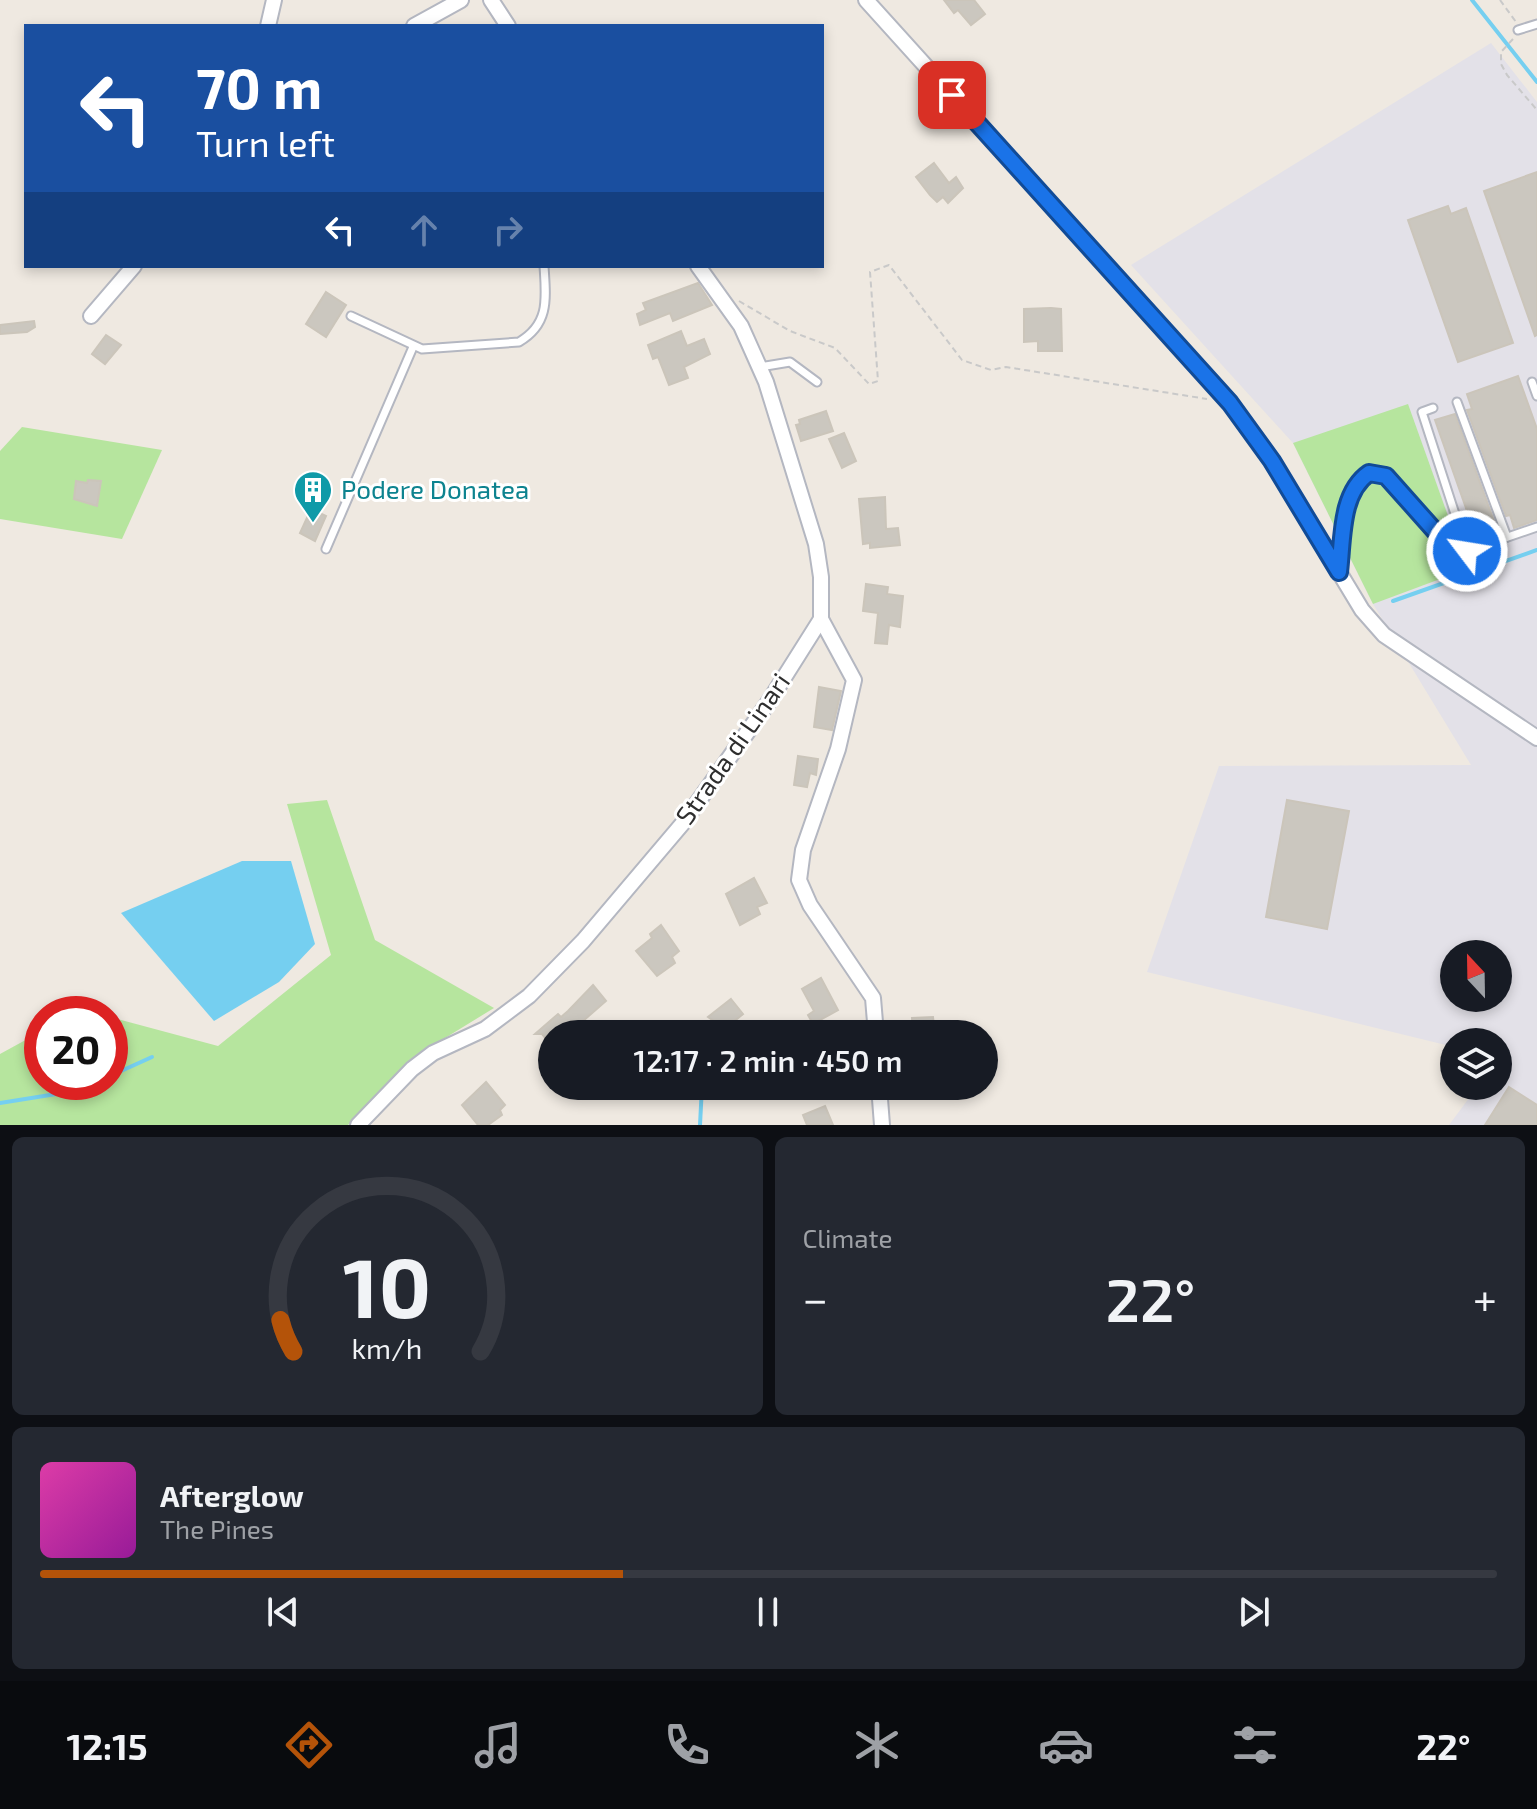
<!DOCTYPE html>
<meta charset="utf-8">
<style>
:root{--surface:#171b24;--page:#242831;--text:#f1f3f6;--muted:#9ea1a6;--line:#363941;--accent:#b45309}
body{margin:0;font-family:"Exo 2",sans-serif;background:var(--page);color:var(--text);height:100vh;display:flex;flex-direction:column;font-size:30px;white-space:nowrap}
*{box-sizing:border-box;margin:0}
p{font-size:26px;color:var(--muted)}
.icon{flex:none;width:44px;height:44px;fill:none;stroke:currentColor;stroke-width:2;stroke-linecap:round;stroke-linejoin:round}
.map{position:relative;height:1125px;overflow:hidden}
.sheet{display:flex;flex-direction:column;gap:12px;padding:12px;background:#0d0f14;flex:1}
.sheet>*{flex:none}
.hud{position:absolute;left:24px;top:24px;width:800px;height:244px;border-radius:0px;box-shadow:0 4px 12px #0003;background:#1a4fa0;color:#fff;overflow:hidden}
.needle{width:52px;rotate:338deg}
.controls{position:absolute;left:1440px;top:940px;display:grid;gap:16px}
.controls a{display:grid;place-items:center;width:72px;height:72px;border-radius:50%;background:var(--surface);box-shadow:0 4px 12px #0003;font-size:40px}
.speed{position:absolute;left:24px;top:996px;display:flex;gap:16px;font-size:40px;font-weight:700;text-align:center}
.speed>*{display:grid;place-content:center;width:104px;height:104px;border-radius:50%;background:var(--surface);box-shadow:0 4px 12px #0003;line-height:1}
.speed .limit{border:12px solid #d22;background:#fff;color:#111}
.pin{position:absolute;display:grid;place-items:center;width:68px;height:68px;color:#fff;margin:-34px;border-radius:16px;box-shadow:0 4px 12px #0006}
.me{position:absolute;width:88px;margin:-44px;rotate:301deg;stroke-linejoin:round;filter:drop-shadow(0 0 6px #0008)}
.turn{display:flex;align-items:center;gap:28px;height:168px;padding:0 40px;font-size:36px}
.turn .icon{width:104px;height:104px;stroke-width:2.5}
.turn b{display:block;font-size:56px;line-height:68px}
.lanes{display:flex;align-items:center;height:76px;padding:0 40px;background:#0003;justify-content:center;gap:40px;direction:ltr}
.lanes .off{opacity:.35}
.big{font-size:60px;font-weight:600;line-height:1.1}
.sheet .widget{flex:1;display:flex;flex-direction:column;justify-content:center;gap:12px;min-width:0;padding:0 28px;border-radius:12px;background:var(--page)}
.sheet .dial{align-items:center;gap:0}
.dial svg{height:208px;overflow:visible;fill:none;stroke:var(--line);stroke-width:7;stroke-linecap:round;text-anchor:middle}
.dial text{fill:var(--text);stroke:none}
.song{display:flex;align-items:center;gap:24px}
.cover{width:96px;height:96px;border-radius:12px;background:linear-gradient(135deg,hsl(320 70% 55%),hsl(300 70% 35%))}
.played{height:8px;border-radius:4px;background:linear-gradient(90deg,var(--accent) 40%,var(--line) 40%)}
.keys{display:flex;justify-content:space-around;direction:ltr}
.heat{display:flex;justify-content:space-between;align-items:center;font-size:44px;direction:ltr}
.sheet .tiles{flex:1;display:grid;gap:12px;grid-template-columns:1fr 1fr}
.widget:last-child{grid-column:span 2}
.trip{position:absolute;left:538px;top:1020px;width:460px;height:80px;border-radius:40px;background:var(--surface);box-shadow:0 4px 12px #0003;font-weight:600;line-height:80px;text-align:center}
.tabs{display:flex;height:128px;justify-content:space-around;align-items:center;background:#090b0e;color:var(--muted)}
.tabs .icon{width:56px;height:56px}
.tabs .current{color:var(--accent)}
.tabs b{font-size:36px;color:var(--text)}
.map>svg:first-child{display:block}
.industrial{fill:#e3e1e8;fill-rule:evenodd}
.green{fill:#b6e59e}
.water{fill:#75cff0}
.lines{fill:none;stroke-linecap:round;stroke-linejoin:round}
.stream{stroke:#75cff0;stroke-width:4}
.building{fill:#cbc7bf;stroke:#cbc5ba;stroke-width:2}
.lane-casing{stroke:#b4b7c1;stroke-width:11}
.street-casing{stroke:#b4b7c1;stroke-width:18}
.path{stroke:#c9c9c9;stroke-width:2;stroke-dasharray:6 4;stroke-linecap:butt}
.lane{stroke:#fff;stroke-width:7}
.street{stroke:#fff;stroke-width:14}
.route-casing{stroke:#114b97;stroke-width:20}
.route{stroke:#1a73e8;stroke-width:14}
.labels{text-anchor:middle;stroke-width:6;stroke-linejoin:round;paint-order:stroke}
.culture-label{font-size:26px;fill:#0d838f;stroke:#fff;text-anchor:start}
.street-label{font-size:26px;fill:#2e2e2e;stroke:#fff}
</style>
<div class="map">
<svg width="1537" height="1125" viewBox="0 0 1537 1125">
<rect width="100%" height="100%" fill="#efe9e1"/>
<path class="industrial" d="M1491,43l46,59v1023h-88l29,-39h20v-44h-44v5l-307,-75 72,-206 252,-1 -98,-161 -80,-161 -162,-178zM1454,954h44v44h-44z"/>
<g class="green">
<polygon points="1408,404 1467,569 1373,604 1293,443"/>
<polygon points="22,427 162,450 122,539 0,519 0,451"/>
<polygon points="327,800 375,940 494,1008 419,1054 348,1125 0,1125 0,1054 42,1031 42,1082 110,1082 110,1017 218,1046 331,955 287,804"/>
</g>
<polygon class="water" points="242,861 291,861 315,944 279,982 214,1021 121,913"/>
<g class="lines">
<g class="stream">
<polyline points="1472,0 1537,82"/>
<polyline points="1393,601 1537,550"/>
<polyline points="110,1076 152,1057"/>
<polyline points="0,1103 75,1091 96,1082"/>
<polyline points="700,1125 702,1086"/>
</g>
</g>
<g class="building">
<polygon points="944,0 974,0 985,14 971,25 958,10 954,13"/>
<polygon points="934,163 949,183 956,177 963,188 948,203 943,197 937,202 930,195 916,177"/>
<polygon points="1537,172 1537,335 1535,336 1484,191"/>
<polygon points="1448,206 1451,214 1466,208 1513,343 1458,362 1408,220"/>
<polygon points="698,283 712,305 673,321 670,313 640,325 637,314 646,310 643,303"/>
<polygon points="326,292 346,305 326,337 306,324"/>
<polygon points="1051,308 1061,309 1062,351 1038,351 1038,341 1024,342 1024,309"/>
<polygon points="34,321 35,327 27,332 0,334 0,325"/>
<polygon points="681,331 687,346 704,339 710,354 684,367 688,378 669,385 658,357 653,359 648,345"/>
<polygon points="106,335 121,345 105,364 92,354"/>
<polygon points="1518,376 1537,429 1537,520 1514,528 1510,515 1506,516 1467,410 1472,409 1467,394"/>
<polygon points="826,411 833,431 801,441 796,425 800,424 799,420"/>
<polygon points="1455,414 1494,521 1473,528 1435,420"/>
<polygon points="844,433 856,461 842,468 829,439"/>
<polygon points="88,480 101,481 97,506 74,499 76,481 87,483"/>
<polygon points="885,497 886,529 898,528 900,545 870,548 870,543 863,544 859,499"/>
<polygon points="311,509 326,516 315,541 300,533"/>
<polygon points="866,584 888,587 887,594 903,596 900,627 889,625 887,644 875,643 878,613 863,611"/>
<polygon points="819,687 841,691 832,730 814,727"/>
<polygon points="798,756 818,759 816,775 810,773 807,787 794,785"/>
<polygon points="1287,800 1349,811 1327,929 1266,917"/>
<polygon points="754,878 767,903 757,907 760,914 740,925 726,894"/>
<polygon points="661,925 679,951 672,957 675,963 657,976 636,951 652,938 650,934"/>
<polygon points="821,978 838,1010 813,1024 808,1015 814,1011 802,989"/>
<polygon points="593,985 606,1001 568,1034 552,1034 552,1046 542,1034 535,1034 558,1014 561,1017 568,1011"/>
<polygon points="731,999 743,1014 725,1029 708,1017"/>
<polygon points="933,1017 935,1034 913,1034 912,1018"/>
<polygon points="486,1082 505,1105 500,1110 502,1115 488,1125 478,1125 462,1105"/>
<polygon points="1509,1087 1537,1105 1537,1125 1485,1125"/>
<polygon points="825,1106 833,1125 807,1125 803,1115"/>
</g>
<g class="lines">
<defs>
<g id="lane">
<polyline points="1518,30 1537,24"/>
<path d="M351,316l71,33 97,-7c31,-18 27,-44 25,-76"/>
<polyline points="760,367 790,362 817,382"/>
<polyline points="1532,382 1537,396"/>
<polyline points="1457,402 1507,537"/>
<polyline points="1433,408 1422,412 1467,551"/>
<polyline points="326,549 413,347"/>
<path d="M1339,569c5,-32 1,-77 30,-96l17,3 65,73 16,2 70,-24"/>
</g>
<g id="street">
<polyline points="491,0 508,26"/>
<polyline points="866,0 1230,403 1272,461 1362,610 1384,635 1537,738"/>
<polyline points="268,26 274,0"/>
<polyline points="414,26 461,0"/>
<polyline points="91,316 134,266"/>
<polyline points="821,619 854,680 838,749 803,850 799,880 810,905 873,998 876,1034"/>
<polyline points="879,1086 882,1125"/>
<polyline points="358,1125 412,1069 433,1053 485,1029 529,996 583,941 683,823 768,703 821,619 821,577 816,544 766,382 741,326 698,266"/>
</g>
</defs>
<use href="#lane" class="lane-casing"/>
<use href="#street" class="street-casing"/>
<g class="path">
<polyline points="1500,0 1516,22"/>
<polyline points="1513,39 1501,52 1501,64 1507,75 1537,110"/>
<polyline points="739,301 790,331 835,348 869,384 878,381 870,272 889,265 962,360 991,370 1006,367 1207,399"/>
</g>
<use href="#lane" class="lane"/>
<use href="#street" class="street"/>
</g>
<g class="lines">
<defs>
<path id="route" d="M952,95l278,308 42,58 67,111c4,-33 1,-79 30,-99l17,3 65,73 16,2"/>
</defs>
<use href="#route" class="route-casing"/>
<use href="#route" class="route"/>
</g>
<defs>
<symbol id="building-pin" viewBox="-11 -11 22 30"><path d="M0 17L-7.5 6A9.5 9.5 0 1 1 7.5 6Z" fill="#0f9aa8" stroke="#fff"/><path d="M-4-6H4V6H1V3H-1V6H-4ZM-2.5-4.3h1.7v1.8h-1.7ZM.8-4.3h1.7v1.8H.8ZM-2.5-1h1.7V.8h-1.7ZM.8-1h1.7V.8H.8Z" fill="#fff"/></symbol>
</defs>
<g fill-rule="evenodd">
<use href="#building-pin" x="291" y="468" width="44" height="60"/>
</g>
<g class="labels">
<g class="culture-label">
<text x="341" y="499">Podere Donatea</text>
</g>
<g class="street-label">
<text transform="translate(733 749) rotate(-55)" y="9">Strada di Linari</text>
</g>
</g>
</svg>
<div class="controls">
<a><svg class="needle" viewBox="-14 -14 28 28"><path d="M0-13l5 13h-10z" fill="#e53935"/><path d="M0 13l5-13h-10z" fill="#9ea1a6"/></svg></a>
<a><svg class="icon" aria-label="layers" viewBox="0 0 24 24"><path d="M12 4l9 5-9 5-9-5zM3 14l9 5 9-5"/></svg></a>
</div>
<div class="speed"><div class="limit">20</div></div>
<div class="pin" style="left:952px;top:95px;background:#d93025"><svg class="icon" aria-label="arrive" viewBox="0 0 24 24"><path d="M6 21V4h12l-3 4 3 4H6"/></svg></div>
<svg class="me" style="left:1467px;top:551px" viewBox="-20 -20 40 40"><circle r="17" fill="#1a73e8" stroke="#fff" stroke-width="3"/><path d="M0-11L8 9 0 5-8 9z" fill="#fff"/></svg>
<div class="trip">12:17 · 2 min · 450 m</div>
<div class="hud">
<div class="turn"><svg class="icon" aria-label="left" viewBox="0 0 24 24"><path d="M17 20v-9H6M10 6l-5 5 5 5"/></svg><div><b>70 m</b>Turn left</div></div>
<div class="lanes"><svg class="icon" aria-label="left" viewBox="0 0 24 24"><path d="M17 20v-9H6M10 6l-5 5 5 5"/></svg><svg class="icon off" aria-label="ahead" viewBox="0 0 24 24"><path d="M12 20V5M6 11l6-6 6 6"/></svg><svg class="icon off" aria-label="right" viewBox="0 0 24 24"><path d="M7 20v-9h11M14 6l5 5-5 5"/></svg></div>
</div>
</div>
<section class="sheet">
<div class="tiles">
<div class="widget dial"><svg viewBox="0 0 100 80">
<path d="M14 69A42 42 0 1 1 86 69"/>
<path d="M14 69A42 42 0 0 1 9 57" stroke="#b45309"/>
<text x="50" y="56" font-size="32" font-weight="700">10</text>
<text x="50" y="72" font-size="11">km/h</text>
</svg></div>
<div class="widget"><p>Climate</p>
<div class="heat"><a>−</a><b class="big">22°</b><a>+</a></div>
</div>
<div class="widget">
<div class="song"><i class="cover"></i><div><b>Afterglow</b><p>The Pines</p></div></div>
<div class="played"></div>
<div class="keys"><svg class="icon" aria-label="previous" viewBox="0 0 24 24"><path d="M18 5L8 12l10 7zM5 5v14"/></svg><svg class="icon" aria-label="pause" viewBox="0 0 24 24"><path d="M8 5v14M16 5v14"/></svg><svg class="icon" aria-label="next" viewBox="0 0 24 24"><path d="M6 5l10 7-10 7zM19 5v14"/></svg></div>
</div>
</div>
</section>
<nav class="tabs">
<b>12:15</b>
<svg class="icon current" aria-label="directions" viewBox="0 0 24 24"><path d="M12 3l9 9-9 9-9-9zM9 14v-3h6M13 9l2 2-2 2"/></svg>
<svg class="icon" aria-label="music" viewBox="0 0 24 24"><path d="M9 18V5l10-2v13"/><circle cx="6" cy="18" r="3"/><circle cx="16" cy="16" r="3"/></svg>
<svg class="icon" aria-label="phone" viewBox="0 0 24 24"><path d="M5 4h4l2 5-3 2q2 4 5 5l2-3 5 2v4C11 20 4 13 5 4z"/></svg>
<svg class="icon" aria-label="climate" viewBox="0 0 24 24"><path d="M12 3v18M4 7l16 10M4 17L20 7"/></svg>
<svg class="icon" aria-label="car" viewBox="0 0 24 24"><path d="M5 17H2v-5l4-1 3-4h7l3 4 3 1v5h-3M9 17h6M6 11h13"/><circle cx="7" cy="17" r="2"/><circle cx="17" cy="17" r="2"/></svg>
<svg class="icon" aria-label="filters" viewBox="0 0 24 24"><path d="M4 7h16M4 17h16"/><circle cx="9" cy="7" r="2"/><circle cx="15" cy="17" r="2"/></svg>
<b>22°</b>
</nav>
